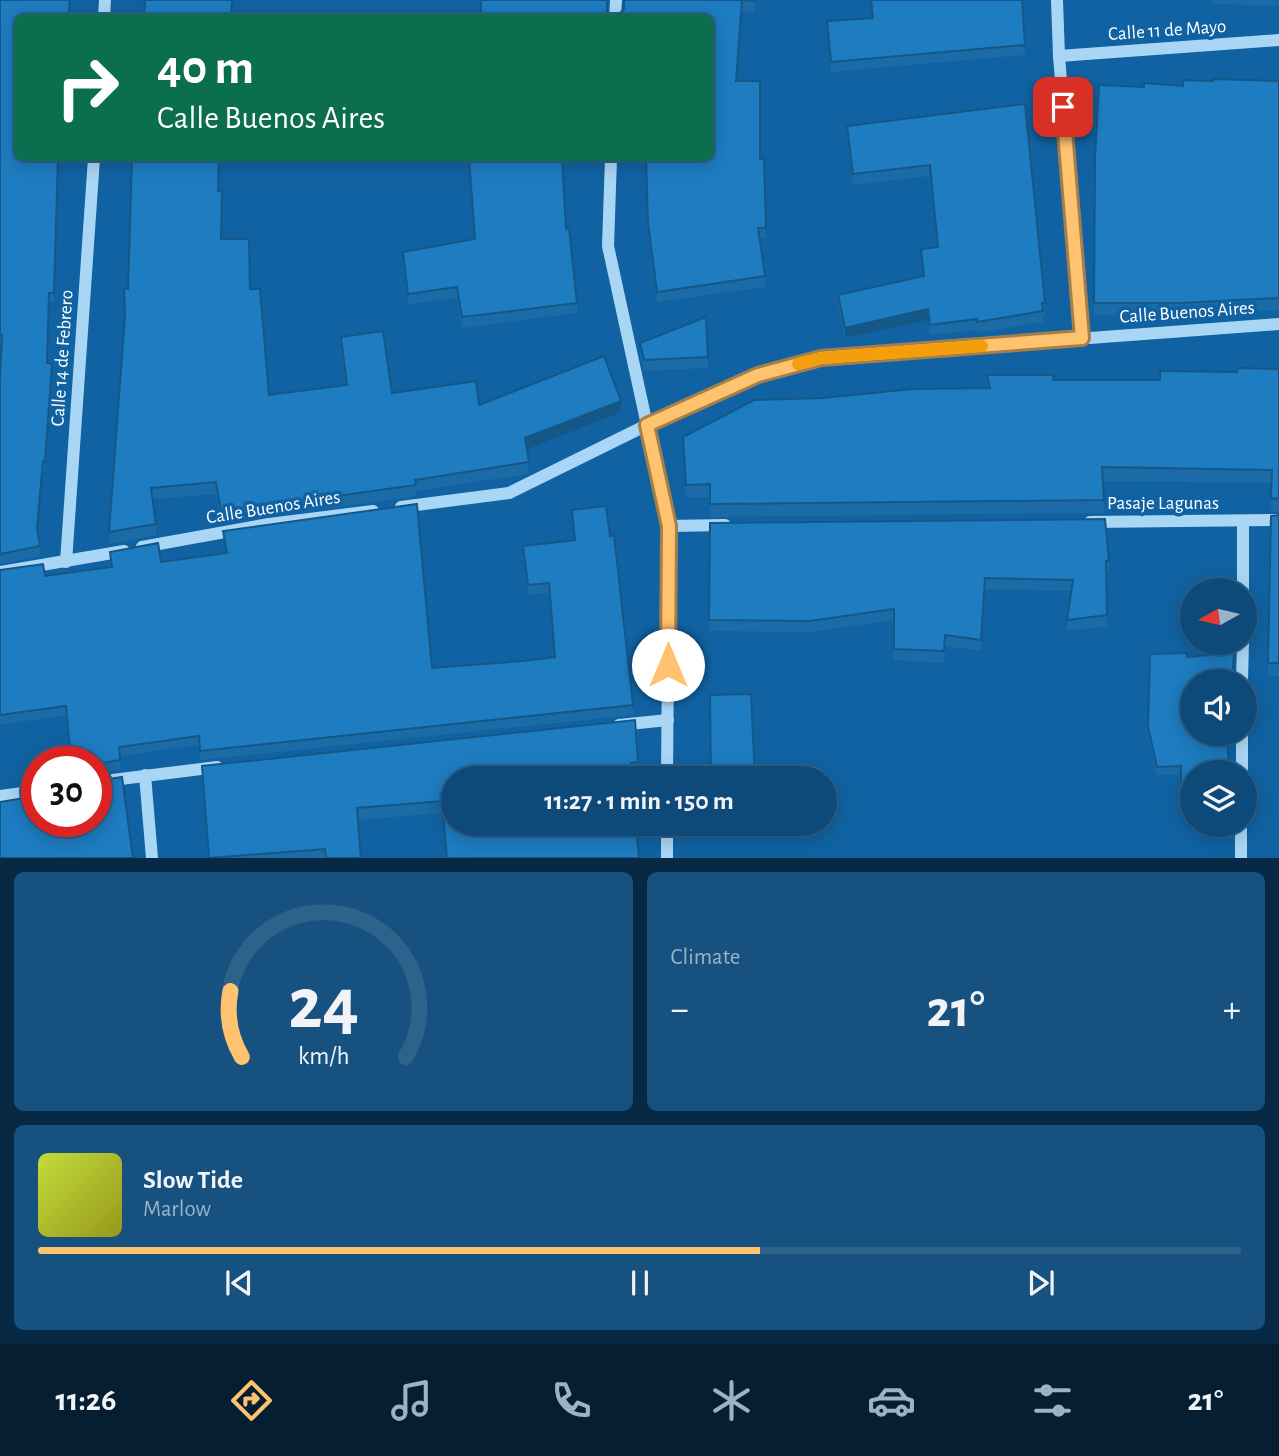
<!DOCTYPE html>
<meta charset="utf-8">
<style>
:root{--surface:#0d4a7a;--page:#16517f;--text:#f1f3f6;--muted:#9ab3c7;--line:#2d628b;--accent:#ffc36f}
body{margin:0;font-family:"Alegreya Sans",sans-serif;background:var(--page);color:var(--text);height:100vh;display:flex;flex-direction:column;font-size:26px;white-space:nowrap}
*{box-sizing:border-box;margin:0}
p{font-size:23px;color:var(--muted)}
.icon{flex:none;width:38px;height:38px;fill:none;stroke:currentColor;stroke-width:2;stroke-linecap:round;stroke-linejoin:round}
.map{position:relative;height:858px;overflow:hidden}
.drawer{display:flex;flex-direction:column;gap:14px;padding:14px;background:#072943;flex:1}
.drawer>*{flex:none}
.guide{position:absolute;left:14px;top:14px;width:700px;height:147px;border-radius:10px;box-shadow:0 4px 18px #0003,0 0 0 2px var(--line);background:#0b6e4f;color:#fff;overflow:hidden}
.needle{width:46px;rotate:262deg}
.tools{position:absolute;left:1180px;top:578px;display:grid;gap:14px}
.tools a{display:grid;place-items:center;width:77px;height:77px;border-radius:50%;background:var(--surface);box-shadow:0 4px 18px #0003,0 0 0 2px var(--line);font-size:35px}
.speed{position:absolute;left:21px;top:746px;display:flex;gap:14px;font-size:35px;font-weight:700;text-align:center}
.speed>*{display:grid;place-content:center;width:91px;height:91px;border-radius:50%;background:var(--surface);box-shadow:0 4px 18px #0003,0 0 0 2px var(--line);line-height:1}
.speed .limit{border:10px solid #d22;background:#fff;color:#111}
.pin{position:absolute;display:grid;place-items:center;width:60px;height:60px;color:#fff;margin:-30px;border-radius:14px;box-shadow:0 4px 10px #0006}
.me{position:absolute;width:77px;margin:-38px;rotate:0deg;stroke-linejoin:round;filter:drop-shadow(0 0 5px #0008)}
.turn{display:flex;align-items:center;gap:24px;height:147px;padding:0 28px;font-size:32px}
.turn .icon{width:91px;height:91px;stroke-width:2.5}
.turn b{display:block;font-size:49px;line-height:60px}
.big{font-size:52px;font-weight:600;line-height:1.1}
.drawer .tile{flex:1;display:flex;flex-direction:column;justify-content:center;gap:10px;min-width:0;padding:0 24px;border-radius:10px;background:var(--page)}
.drawer .dial{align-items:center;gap:0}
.dial svg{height:182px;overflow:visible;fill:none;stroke:var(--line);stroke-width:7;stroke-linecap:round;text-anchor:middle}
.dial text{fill:var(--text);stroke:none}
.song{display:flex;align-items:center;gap:21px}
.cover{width:84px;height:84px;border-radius:10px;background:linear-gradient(135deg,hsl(70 70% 55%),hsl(60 70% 35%))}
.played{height:7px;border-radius:4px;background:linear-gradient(90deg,var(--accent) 60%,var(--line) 60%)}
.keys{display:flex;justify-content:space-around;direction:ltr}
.heat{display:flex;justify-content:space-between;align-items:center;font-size:38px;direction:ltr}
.drawer .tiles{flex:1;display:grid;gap:14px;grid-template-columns:1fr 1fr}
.tile:last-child{grid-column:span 2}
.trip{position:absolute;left:441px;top:766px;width:396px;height:70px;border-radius:35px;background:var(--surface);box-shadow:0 4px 18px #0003,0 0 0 2px var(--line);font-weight:600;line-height:70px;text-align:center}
.tab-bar{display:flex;height:112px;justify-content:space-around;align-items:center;background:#051e31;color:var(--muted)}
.tab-bar .icon{width:49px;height:49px}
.tab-bar .on{color:var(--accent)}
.tab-bar b{font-size:32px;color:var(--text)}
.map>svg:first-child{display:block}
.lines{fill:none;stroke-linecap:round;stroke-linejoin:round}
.minor{stroke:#aad6f6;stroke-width:12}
.wall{fill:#1a6ba6}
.shaded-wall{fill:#155787}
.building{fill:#1e7cc1;stroke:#155787;stroke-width:2}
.route-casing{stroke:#a67f48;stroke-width:18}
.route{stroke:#ffc36f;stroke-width:12}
.slow{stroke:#f59e0b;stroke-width:12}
.labels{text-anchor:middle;stroke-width:7;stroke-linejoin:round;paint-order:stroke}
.street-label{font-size:19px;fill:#fff;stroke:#1162a2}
</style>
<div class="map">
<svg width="1279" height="858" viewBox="0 0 1279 858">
<rect width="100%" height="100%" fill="#1162a2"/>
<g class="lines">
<g class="minor">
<polyline points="1057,0 1059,56 1082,338"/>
<polyline points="104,18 105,0"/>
<polyline points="615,18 616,0"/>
<polyline points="1059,56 1279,40"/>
<polyline points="611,158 608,246 669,526 667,779"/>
<polyline points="401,507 509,493 647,425 758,375 821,358 1279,324"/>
<polyline points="1090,522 1279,520"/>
<polyline points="669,526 725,525"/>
<polyline points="142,547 269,524 373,511"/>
<polyline points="66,562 94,158"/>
<polyline points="0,572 124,551"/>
<polyline points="1243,590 1243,521"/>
<polyline points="1242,681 1243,642"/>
<polyline points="619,725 668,720"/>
<polyline points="1242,772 1242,733"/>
<polyline points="145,775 152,858"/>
<polyline points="96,782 217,767"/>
<polyline points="0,796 37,791"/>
<polyline points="667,858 667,824"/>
<polyline points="1241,858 1241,824"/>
</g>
</g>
<g class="wall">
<polygon points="0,0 70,0 58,172 54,302 49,302 47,363 52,373 45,471 43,471 37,532 40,546 40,556 0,564 0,378 1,345 0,345"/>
<polygon points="624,0 755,0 754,12 742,11 736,81 760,159 764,159 766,238 760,239 765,276 765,287 657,302 648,234 646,158 710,18 481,18 607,11 611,15 618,15 624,9"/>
<polygon points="871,0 1022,0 1025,55 831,72 827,21 872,18"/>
<polygon points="1212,0 1279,0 1279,6 1212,4"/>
<polygon points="1213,81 1279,81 1279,310 1181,315 1094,315 1095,157 1144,87 1183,86"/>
<polygon points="1025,104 1045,303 1045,314 1043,314 1043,322 977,333 977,330 930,335 928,320 845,338 838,306 838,295 923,276 921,249 937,247 930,176 853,185 847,136 847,126"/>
<polygon points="468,158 562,158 566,229 577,303 577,313 462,328 457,298 408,304 403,263 403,252 475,239"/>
<polygon points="218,191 221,239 250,289 269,395 346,385 341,348 341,337 392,393 479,405 621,412 527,449 529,474 416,491 416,496 221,524 216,494 153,499 156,524 156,535 109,544 128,289"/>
<polygon points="640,343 708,357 708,368 644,371 640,354"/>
<polygon points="1279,369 1279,512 1271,511 1272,483 1103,481 1104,513 710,517 710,497 686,498 683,437 823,398 987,388 987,375 1053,380 1160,380 1237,372"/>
<polygon points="572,510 610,536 633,705 633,715 200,760 199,745 120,756 120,770 96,774 96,761 70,761 66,715 0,725 0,570 45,576 110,567 110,552 161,562 225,553 223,531 432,668 522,661 555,657 549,593 528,595 523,556 523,546 574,540"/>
<polygon points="1279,515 1279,676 1268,676 1271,516"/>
<polygon points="710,523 1109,561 1109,572 1106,572 1107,626 1067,631 1067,620 1071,591 985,589 981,651 945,646 944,663 894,660 894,620 810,632 709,631"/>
<polygon points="1150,654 1234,661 1232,681 1192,681 1192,805 1181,805 1181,775 1157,775 1148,735"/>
<polygon points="638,762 638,774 632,774 639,858 446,858 442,813 358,820 361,858 208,858 202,778 202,766"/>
</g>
<g class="shaded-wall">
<polygon points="742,0 742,11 736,91 736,81"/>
<polygon points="928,309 928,320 845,338 845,328"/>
<polygon points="621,401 621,412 525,450 525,438"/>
<polygon points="43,461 43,471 37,538 37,528"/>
</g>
<g class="building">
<polygon points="0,0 70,0 68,18 18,18 18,158 58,158 54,293 49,293 47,363 52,364 45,462 43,461 37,528 40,546 0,554 0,378 2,335 0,335"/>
<polygon points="145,0 232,0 231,18 144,18"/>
<polygon points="481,0 607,0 607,11 611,15 618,15 624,9 624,0 755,0 754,1 742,0 736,81 760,81 760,159 764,159 766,228 758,228 765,276 657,292 648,223 646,158 710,158 710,18 481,18"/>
<polygon points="871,0 1022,0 1025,45 831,62 827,21 873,18"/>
<polygon points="1213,79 1279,81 1279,298 1181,303 1094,303 1095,157 1099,85 1144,87 1144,83 1183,86 1183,80 1213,81"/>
<polygon points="1025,104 1045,303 1042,303 1043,311 977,322 977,319 930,325 928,309 845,328 838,295 924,276 921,249 938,247 930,165 853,174 847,126"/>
<polygon points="132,158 219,158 218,191 222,192 221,239 249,239 250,289 260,289 269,395 347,385 341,337 383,331 392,393 476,381 479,405 604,356 621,401 525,438 529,462 415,480 416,485 221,512 216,482 151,488 156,524 109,532 125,315 124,289 128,289"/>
<polygon points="469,158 562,158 566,229 569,228 577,303 462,317 457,287 408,294 403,252 475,239"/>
<polygon points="706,317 708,357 644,360 640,343"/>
<polygon points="1238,368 1279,369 1279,499 1271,498 1272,470 1102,467 1104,500 710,504 710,484 686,485 683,437 754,400 823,398 912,389 990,388 987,375 1053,375 1053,380 1160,380 1160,371 1237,372"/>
<polygon points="417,504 432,668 522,661 555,657 549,583 528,585 523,546 575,540 572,510 606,506 610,536 614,535 633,705 200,751 199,736 119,747 120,760 96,764 96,761 71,761 66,706 0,715 0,570 43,564 45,576 112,567 110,552 158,543 161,562 227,553 223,531"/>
<polygon points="1279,515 1279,663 1268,663 1271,516"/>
<polygon points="1105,519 1109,561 1106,561 1107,615 1067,620 1073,580 985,578 981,640 945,635 944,651 894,649 894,609 810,621 709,620 710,523"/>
<polygon points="1187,653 1187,657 1234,653 1232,681 1192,681 1192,733 1226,733 1230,772 1192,772 1192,796 1181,797 1181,766 1157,767 1148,727 1150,654"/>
<polygon points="751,694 755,779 711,779 710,695"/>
<polygon points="635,720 638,762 631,763 632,779 453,779 453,824 636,824 639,858 447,858 442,801 357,808 361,858 326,858 325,849 209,858 202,766"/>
<polygon points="122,777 133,858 0,858 0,802 37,796 37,821 96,821 96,781"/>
</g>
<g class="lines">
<defs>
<polyline id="route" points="668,665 669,526 647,425 758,375 821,358 1082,338 1063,107"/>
</defs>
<use href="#route" class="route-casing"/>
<use href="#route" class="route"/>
<polyline class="slow" points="798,364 821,358 982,346"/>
</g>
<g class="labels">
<g class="street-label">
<text transform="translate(1167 29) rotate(-4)" y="7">Calle 11 de Mayo</text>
<text transform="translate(1187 311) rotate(-4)" y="7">Calle Buenos Aires</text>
<text transform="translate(61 358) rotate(-86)" y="7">Calle 14 de Febrero</text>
<text x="1163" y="509">Pasaje Lagunas</text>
<text transform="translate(273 506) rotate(-9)" y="7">Calle Buenos Aires</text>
</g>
</g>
</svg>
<div class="tools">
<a><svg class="needle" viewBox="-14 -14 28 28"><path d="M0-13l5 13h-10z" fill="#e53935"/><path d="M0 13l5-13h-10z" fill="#9ab3c7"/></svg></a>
<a><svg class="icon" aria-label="sound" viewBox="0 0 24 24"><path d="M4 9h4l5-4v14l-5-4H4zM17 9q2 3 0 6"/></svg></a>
<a><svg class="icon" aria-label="layers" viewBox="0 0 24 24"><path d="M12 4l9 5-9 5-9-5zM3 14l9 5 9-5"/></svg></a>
</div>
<div class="speed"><div class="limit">30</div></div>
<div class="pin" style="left:1063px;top:107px;background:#d93025"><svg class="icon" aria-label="arrive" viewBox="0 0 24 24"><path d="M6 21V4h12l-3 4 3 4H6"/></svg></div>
<svg class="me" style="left:668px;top:665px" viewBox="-20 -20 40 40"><circle r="19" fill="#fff"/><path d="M0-13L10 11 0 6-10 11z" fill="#ffc36f"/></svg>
<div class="trip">11:27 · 1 min · 150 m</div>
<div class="guide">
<div class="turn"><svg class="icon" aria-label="right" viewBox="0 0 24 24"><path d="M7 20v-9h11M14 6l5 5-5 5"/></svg><div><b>40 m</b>Calle Buenos Aires</div></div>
</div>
</div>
<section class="drawer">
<div class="tiles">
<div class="tile dial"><svg viewBox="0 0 100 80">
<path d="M14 69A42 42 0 1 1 86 69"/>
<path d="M14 69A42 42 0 0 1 9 40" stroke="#ffc36f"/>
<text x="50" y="56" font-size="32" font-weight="700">24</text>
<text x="50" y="72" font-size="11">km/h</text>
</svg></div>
<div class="tile"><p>Climate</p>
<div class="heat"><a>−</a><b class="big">21°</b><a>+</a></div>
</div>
<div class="tile">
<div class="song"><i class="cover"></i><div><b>Slow Tide</b><p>Marlow</p></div></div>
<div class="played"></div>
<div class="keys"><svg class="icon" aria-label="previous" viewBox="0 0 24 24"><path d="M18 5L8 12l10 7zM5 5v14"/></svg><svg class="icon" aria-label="pause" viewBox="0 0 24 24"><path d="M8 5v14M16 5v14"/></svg><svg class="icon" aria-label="next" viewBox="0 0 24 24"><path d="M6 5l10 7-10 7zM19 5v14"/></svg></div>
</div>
</div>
</section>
<nav class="tab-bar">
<b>11:26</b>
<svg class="icon on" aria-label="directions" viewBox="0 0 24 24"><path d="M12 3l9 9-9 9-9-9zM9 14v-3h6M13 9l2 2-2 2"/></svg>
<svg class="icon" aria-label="music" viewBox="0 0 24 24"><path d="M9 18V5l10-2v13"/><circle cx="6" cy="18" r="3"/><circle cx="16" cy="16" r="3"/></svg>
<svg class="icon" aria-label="phone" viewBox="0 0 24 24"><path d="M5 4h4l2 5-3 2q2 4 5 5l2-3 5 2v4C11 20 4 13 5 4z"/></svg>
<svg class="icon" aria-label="climate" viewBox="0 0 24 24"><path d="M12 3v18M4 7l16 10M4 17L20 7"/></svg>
<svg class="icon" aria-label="car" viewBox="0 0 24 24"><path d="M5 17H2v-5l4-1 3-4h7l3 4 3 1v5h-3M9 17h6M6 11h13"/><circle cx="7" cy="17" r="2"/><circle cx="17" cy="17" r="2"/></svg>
<svg class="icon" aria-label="filters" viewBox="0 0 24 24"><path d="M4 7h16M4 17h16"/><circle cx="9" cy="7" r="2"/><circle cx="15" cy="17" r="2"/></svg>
<b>21°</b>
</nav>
